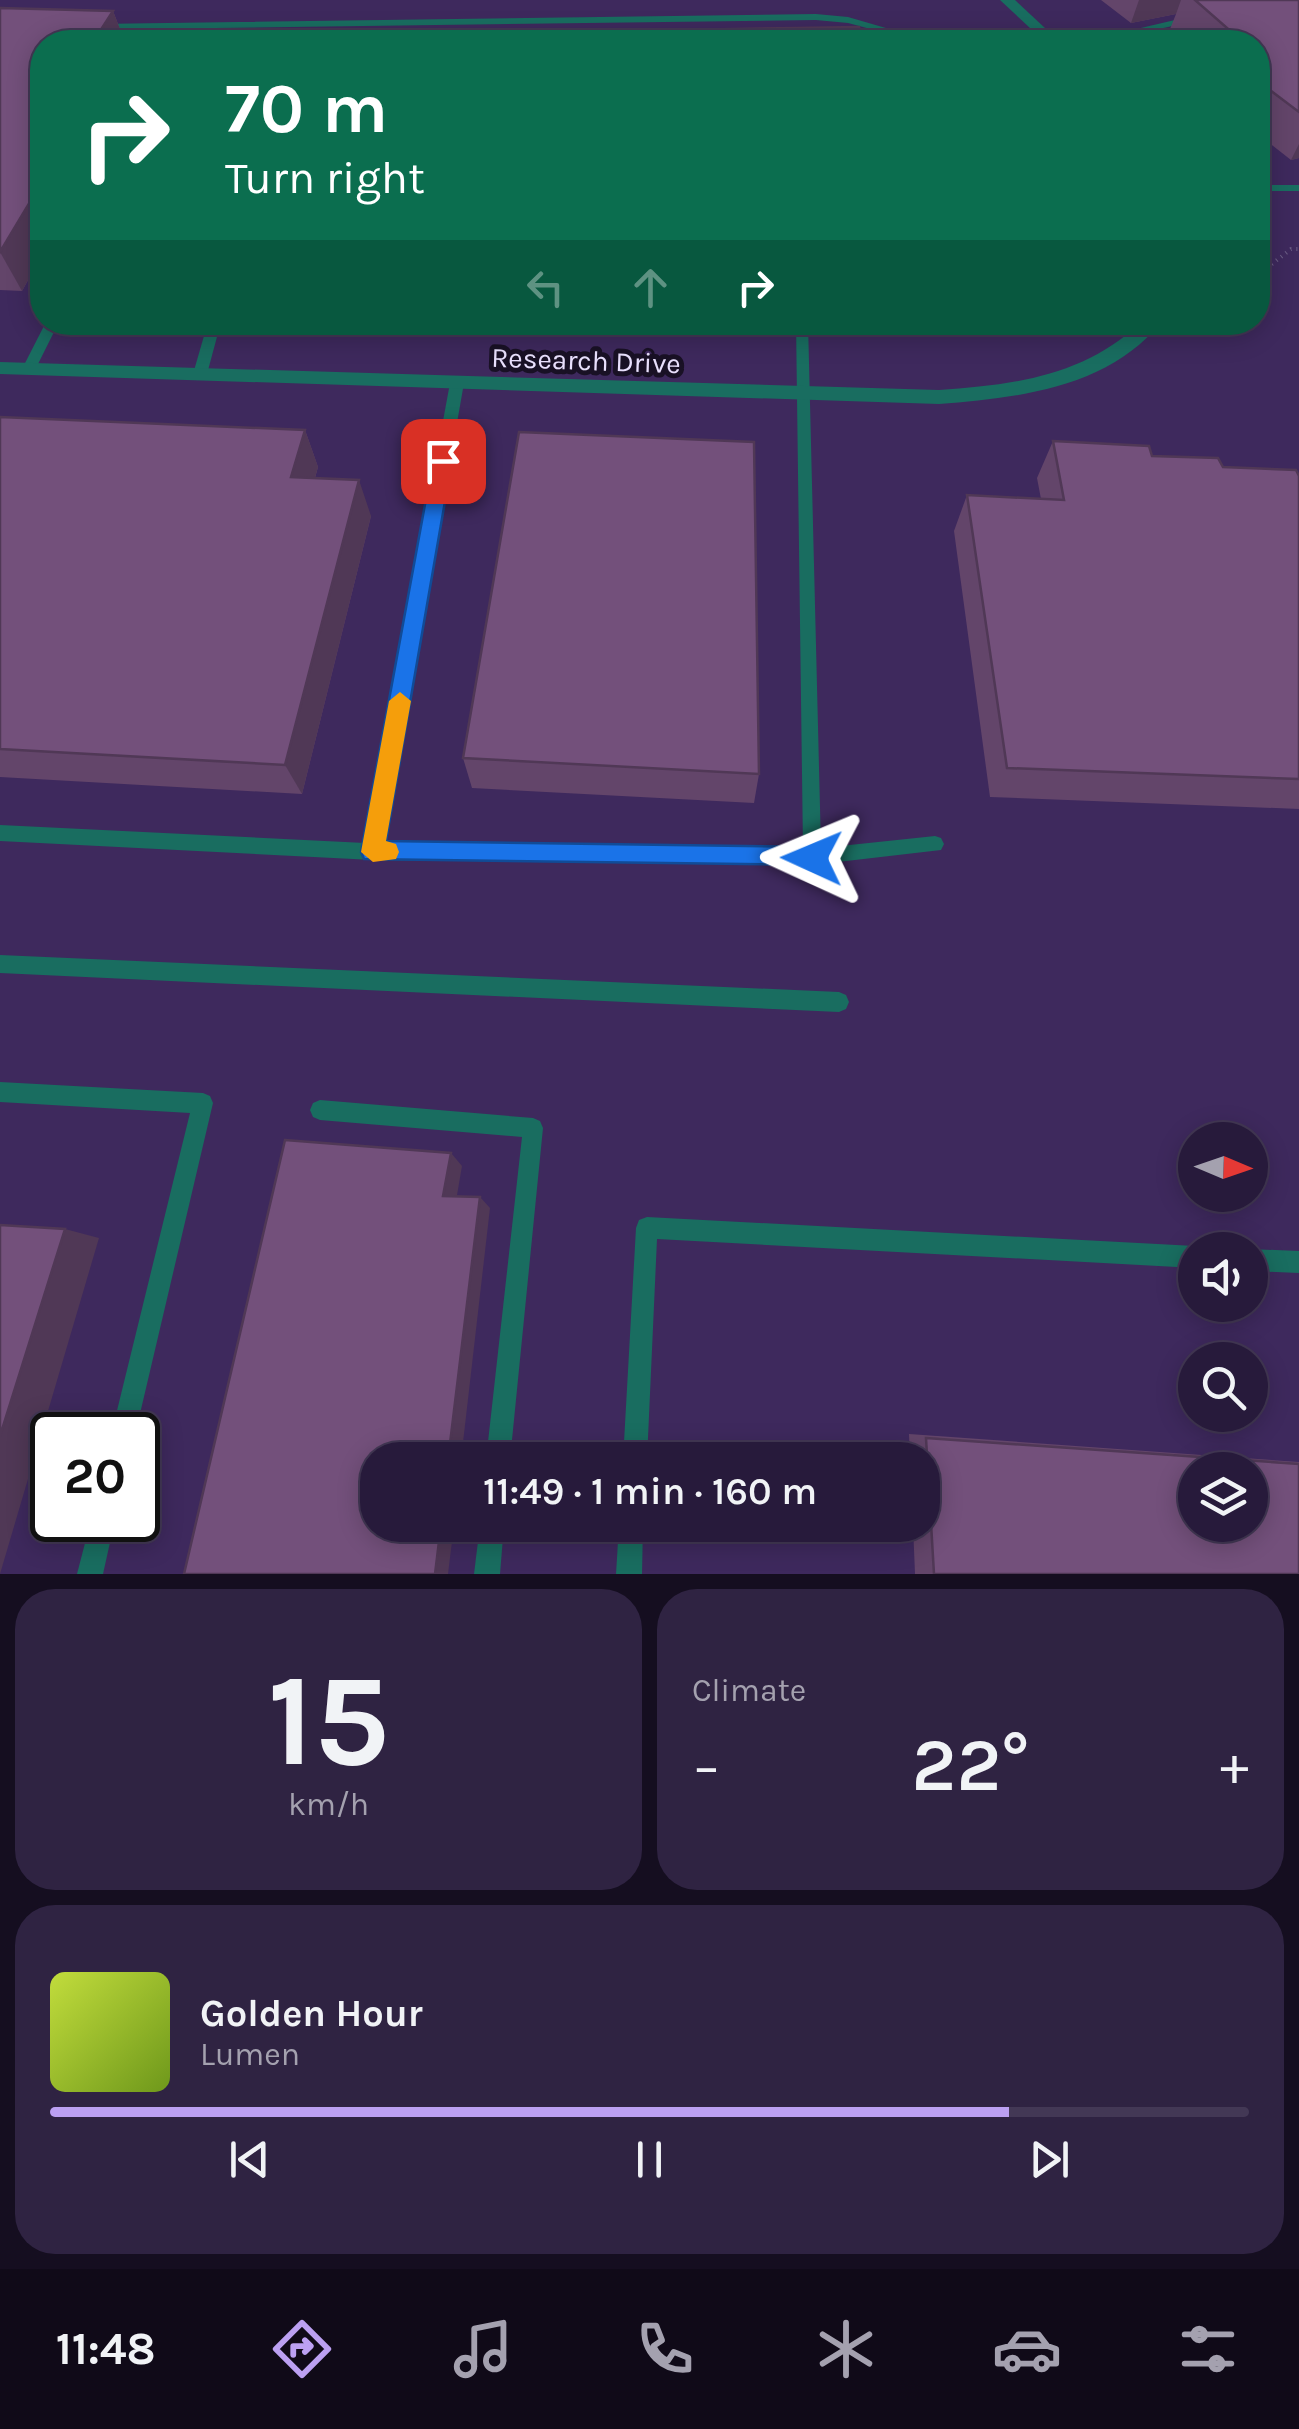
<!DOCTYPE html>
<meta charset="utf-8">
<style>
:root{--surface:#271a3b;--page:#2f2342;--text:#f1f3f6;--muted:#a4a1af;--line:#433855;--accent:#bca0f2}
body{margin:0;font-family:Karla,sans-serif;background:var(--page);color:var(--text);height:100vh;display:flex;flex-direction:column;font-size:38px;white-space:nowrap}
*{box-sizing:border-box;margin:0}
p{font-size:32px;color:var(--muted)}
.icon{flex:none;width:55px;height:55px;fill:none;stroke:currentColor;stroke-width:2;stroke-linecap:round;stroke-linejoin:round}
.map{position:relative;height:1574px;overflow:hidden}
.panel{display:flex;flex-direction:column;gap:15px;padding:15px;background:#150e20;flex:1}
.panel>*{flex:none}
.top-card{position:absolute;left:30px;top:30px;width:1240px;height:305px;border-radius:40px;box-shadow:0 5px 25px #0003,0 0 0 2px var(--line);background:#0b6e4f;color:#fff;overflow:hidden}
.needle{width:65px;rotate:92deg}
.buttons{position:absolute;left:1178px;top:1122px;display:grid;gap:20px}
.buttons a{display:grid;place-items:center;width:90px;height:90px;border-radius:50%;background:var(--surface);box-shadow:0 5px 25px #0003,0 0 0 2px var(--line);font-size:50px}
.speed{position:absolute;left:30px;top:1412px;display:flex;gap:20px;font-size:50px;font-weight:700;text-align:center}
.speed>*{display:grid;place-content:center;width:130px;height:130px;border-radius:50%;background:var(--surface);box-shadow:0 5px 25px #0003,0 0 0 2px var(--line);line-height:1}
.speed .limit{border:5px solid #111;border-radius:15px;background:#fff;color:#111}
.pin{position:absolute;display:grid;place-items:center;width:85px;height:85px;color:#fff;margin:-42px;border-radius:20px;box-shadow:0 5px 15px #0006}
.me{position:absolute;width:110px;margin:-55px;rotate:271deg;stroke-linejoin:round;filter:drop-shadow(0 0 8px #0008)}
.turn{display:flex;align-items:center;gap:35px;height:210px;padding:0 30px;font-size:45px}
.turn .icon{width:130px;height:130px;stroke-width:2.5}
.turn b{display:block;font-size:70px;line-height:85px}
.lanes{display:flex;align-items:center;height:95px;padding:0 30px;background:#0003;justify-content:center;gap:50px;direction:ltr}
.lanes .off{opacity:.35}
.big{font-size:75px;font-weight:600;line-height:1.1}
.panel .widget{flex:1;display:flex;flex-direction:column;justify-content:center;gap:15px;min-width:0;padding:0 35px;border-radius:40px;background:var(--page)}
.panel .dial{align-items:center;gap:0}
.dial b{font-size:130px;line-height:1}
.song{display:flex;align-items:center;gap:30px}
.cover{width:120px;height:120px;border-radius:15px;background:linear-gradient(135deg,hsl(70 70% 55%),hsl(80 70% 35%))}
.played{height:10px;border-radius:5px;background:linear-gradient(90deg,var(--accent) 80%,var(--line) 80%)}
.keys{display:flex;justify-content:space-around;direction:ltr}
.heat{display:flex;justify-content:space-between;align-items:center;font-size:55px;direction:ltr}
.panel .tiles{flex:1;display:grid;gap:15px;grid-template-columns:1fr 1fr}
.widget:last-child{grid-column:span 2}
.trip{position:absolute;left:360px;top:1442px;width:580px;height:100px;border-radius:40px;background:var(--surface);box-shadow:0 5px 25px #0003,0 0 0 2px var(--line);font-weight:600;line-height:100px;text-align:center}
.tab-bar{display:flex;height:160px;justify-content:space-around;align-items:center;background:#100a18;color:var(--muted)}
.tab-bar .icon{width:70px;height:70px}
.tab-bar .active{color:var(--accent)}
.tab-bar b{font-size:45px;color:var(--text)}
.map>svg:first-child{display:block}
.built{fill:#3e295d;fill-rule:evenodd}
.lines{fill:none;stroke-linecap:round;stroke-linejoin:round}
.path-far1{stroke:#6d5f86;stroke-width:4;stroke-dasharray:1 5;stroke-linecap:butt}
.path{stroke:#6d5f86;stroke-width:5;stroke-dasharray:2.5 6;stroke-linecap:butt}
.lane{fill:#196d60;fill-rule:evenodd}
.street{fill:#196d60;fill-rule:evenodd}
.wall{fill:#63456a}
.shaded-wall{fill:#503856}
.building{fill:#73507b;stroke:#503856;stroke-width:2.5;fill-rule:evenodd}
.route{fill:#1a73e8;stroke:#114b97;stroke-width:2.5}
.slow{fill:#f59e0b}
.labels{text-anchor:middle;stroke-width:10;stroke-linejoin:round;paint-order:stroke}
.far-street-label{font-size:28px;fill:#e9e0fd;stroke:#191125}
</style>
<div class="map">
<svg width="1299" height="1574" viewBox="0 0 1299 1574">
<rect width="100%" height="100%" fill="#34234f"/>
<path class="built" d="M0,0h1299v1574h-1299zM42,42h1216v280h-1216zM1195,1140h55v55h-55zM1195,1250h55v55h-55zM1195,1360h55v55h-55zM52,1435h86v85h-86zM378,1460h544v65h-544zM1195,1470h55v55h-55z"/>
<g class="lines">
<polyline class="path-far1" points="1267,268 1291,249 1299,249"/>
<polyline class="path" points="1258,275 1270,265"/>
<g class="lane">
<polygon points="816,14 848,17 934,42 919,42 848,23 816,20 214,28 206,42 196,42 203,29 95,30 90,27 95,24"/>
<polygon points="1192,16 1197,19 1196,21 1098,42 1081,42"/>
<polygon points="1040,26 1045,29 1044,31 982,42 963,42"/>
<rect x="1258" y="185" width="41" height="6"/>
<polygon points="46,322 59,322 34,372 24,372 22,369"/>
<polygon points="208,322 221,322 207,374 200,378 193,374"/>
<polygon points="796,322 808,322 821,848 935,836 941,838 944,844 941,850 812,865 373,860 0,841 0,825 365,843 450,383 457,378 464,383 383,844 803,849"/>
<polygon points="0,955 839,992 846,995 849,1002 846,1009 839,1012 0,973"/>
<polygon points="0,1082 203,1093 210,1096 213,1103 135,1435 111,1435 190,1113 0,1102"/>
<polygon points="320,1100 533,1118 540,1121 543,1128 510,1460 486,1460 522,1137 320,1120 313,1117 310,1110 313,1103"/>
<polygon points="647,1217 1195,1246 1203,1250 1195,1250 1195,1268 657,1239 647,1460 623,1460 636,1228 639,1220"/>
<polygon points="1250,1249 1299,1251 1299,1273 1250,1271 1250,1250 1247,1250"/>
<polygon points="91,1520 115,1520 103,1574 77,1574"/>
<polygon points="480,1525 504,1525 500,1574 474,1574"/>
<polygon points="619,1525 643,1525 642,1574 616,1574"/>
</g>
<g class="street">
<polygon points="1000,0 1015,0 1060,42 1045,42"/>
<path d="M1141,322h20c-52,66 -144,76 -222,82l-939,-30v-12l939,28c74,-5 146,-14 202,-68z"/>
</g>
</g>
<g class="wall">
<polygon points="1101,0 1299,0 1299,158 1291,160 1258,134 1258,42 1185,42 1170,29 1176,14 1131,23"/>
<polygon points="0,8 113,11 125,42 42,42 42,255 22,291 0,290"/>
<polygon points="0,417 305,430 318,467 315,478 371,516 302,794 0,777"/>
<polygon points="1053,441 1223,467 1299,476 1299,809 990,797 954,531 967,495 1041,499 1037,478"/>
<polygon points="463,758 759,774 754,803 472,788"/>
<polygon points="909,1434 1299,1462 1299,1574 915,1574 913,1525 922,1525 922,1460 910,1460"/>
</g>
<g class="shaded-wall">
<polygon points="1139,0 1181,0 1176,14 1131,23"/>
<polygon points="113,11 125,42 93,42"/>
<polygon points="1299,144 1299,158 1291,160"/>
<polygon points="42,182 42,255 22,291 0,252"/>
<polygon points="305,430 318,467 305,513 291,477"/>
<polygon points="359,480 371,516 302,794 285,765"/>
<polygon points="451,1153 462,1166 455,1207 443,1196"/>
<polygon points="480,1197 490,1208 461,1460 448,1460"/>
<polygon points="65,1229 99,1238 0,1574 0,1436"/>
<polygon points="441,1525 454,1525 448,1574 435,1574"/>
</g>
<g class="building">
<polygon points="1195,0 1299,0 1299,112 1258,81 1258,42 1205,42 1203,41 1234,34"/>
<polygon points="0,8 113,11 93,42 42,42 42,182 0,252"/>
<polygon points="859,27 864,42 375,42 376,35"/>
<polygon points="0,417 305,430 291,477 359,480 285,765 0,749"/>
<polygon points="519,432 754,442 759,774 463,758"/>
<polygon points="1053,441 1149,446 1152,456 1218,458 1223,467 1296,470 1299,476 1299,779 1007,768 967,495 1064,500"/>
<polygon points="285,1140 451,1153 443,1196 480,1197 448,1460 378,1460 378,1525 441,1525 435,1574 184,1574"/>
<polygon points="0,1225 65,1229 0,1436"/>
<path d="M926,1438l373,26v110h-365zM1195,1470h55v55h-55z"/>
</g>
<polygon class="route" points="443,455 452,461 386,841 812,847 824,858 821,865 364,859 361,852 433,461"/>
<polygon class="slow" points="400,692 411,701 386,841 396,844 399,852 396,859 373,862 361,852 389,701"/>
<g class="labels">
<g class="far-street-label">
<text transform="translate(586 360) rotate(2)" y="10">Research Drive</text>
</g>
</g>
</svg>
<div class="buttons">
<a><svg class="needle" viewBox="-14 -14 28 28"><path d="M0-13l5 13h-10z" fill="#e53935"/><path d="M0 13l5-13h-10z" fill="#a4a1af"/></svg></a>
<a><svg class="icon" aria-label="sound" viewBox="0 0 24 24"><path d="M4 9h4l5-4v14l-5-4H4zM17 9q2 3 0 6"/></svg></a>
<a><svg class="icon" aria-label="search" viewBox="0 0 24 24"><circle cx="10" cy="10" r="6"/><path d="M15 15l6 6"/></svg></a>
<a><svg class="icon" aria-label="layers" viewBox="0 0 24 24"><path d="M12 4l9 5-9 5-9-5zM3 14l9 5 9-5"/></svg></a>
</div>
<div class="speed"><div class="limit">20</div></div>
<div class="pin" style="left:443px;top:461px;background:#d93025"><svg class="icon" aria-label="arrive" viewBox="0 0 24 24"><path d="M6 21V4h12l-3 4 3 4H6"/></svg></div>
<svg class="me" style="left:812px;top:858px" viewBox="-20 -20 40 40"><path d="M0-17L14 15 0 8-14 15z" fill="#1a73e8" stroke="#fff" stroke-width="4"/></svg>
<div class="trip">11:49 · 1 min · 160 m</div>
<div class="top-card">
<div class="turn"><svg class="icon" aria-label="right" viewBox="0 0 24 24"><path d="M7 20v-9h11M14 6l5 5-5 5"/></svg><div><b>70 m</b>Turn right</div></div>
<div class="lanes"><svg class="icon off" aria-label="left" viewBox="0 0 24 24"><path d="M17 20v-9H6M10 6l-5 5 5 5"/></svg><svg class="icon off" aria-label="ahead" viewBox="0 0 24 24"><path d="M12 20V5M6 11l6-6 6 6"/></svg><svg class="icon" aria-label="right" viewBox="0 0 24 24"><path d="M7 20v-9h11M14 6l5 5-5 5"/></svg></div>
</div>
</div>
<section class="panel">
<div class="tiles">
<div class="widget dial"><b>15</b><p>km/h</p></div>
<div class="widget"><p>Climate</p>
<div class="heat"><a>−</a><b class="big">22°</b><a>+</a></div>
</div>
<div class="widget">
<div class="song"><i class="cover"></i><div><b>Golden Hour</b><p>Lumen</p></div></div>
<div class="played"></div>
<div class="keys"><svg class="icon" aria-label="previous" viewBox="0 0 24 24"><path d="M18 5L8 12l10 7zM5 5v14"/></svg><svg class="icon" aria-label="pause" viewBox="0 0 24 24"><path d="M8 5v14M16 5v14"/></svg><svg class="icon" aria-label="next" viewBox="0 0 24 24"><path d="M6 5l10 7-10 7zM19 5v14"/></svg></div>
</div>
</div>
</section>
<nav class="tab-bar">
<b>11:48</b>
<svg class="icon active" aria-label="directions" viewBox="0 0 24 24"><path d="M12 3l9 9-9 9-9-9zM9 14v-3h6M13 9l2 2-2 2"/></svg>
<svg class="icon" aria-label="music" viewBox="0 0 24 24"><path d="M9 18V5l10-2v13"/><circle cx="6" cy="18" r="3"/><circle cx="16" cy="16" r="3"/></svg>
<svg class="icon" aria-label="phone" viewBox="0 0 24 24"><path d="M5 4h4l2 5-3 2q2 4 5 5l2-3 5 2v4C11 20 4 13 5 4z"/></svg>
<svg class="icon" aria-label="climate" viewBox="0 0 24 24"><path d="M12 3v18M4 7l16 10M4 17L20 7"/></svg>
<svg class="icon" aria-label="car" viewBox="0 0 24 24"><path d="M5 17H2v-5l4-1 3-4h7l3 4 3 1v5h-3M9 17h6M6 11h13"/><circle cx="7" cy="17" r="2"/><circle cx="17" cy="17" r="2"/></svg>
<svg class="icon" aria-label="filters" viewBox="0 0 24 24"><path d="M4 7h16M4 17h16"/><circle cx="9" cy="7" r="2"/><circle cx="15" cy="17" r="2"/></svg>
</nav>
